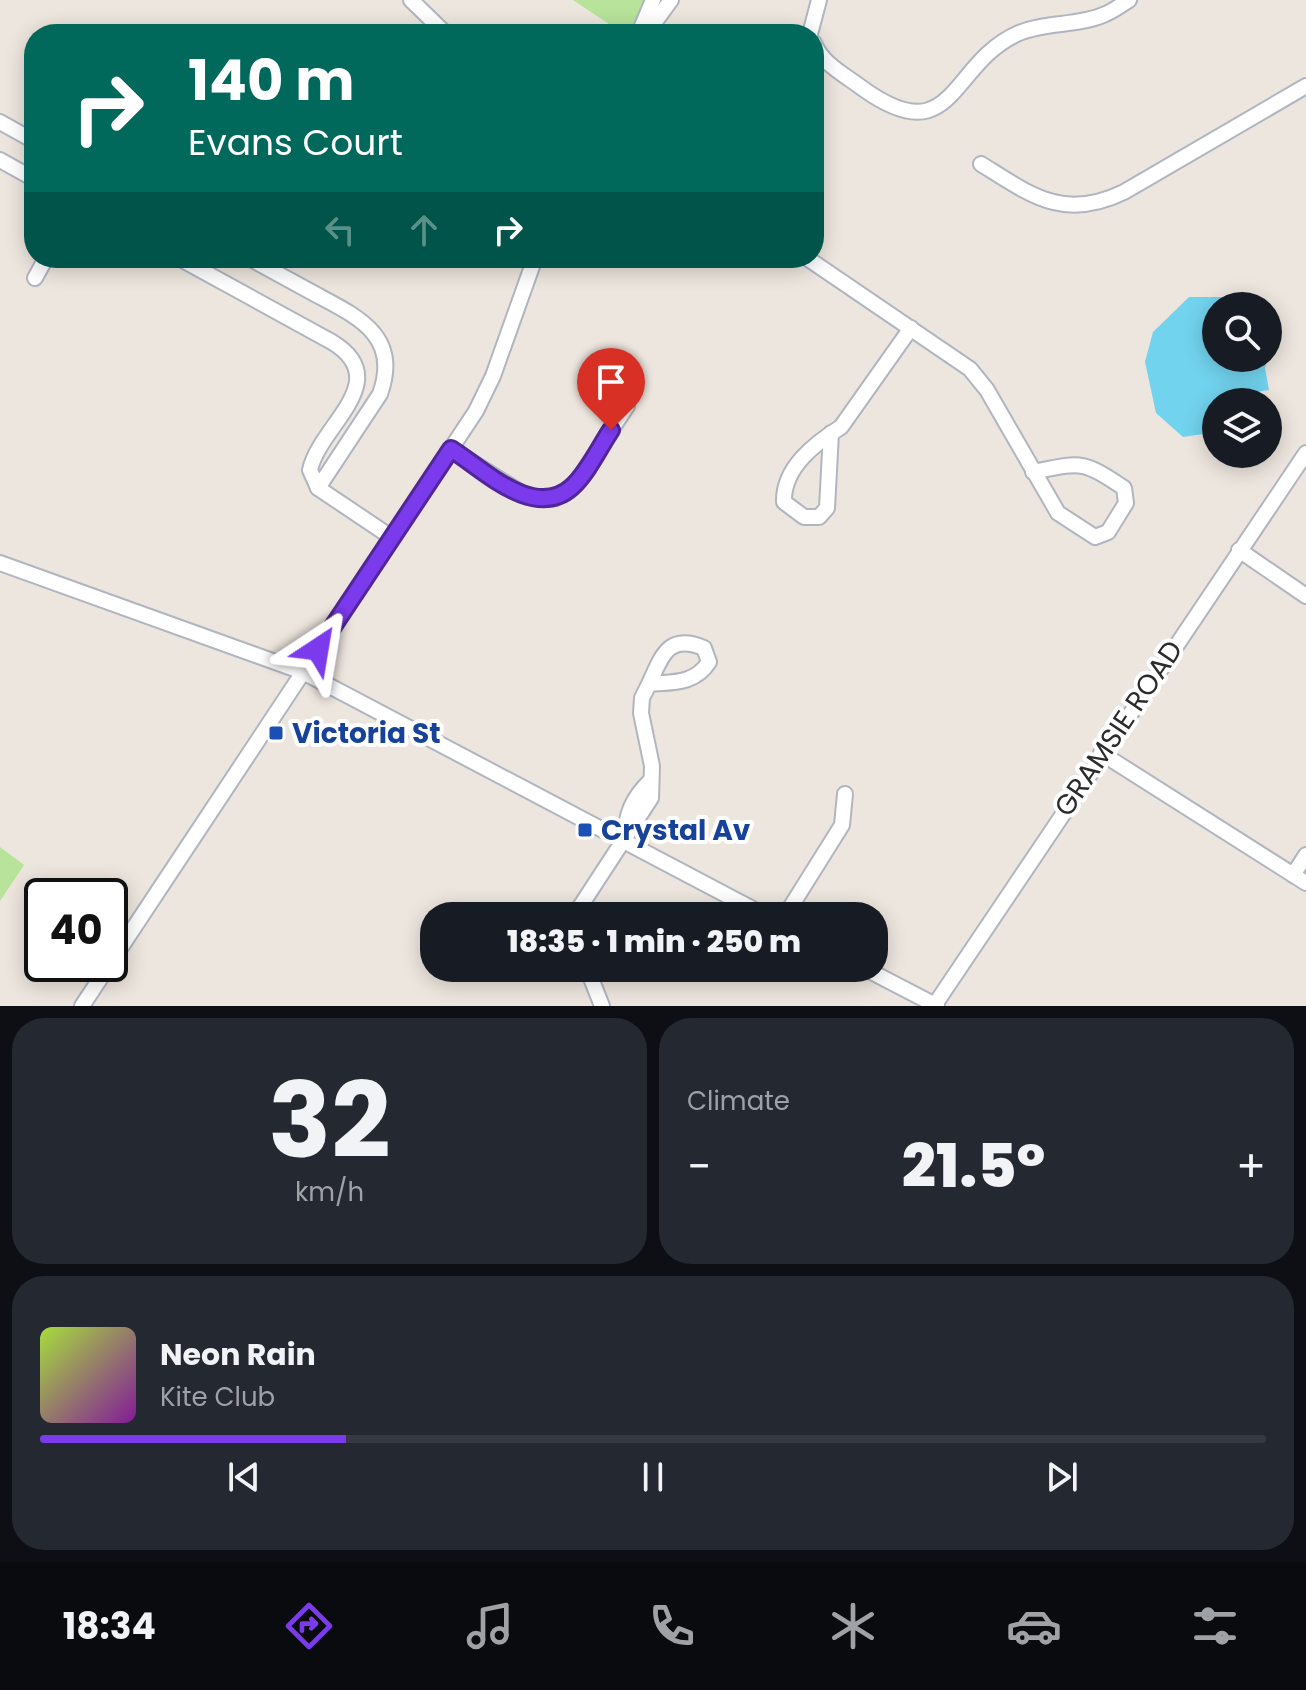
<!DOCTYPE html>
<meta charset="utf-8">
<style>
:root{--surface:#171b24;--page:#242831;--text:#f1f3f6;--muted:#9ea1a6;--line:#363941;--accent:#7c3aed}
body{margin:0;font-family:Poppins,sans-serif;background:var(--page);color:var(--text);height:100vh;display:flex;flex-direction:column;font-size:30px;white-space:nowrap}
*{box-sizing:border-box;margin:0}
p{font-size:26px;color:var(--muted)}
.icon{flex:none;width:44px;height:44px;fill:none;stroke:currentColor;stroke-width:2;stroke-linecap:round;stroke-linejoin:round}
.map{position:relative;height:1006px;overflow:hidden}
.sheet{display:flex;flex-direction:column;gap:12px;padding:12px;background:#0d0f14;flex:1}
.sheet>*{flex:none}
.hud{position:absolute;left:24px;top:24px;width:800px;height:244px;border-radius:32px;box-shadow:0 4px 20px #0003;background:#00695c;color:#fff;overflow:hidden}
.buttons{position:absolute;left:1202px;top:292px;display:grid;gap:16px}
.buttons a{display:grid;place-items:center;width:80px;height:80px;border-radius:50%;background:var(--surface);box-shadow:0 4px 20px #0003;font-size:40px}
.speed{position:absolute;left:24px;top:878px;display:flex;gap:16px;font-size:40px;font-weight:700;text-align:center}
.speed>*{display:grid;place-content:center;width:104px;height:104px;border-radius:50%;background:var(--surface);box-shadow:0 4px 20px #0003;line-height:1}
.speed .limit{border:4px solid #111;border-radius:12px;background:#fff;color:#111}
.pin{position:absolute;display:grid;place-items:center;width:68px;height:68px;color:#fff;margin:-82px -34px;border-radius:50% 50% 50% 0;rotate:-45deg;box-shadow:0 0 8px #0007}
.pin .icon{rotate:45deg}
.me{position:absolute;width:88px;margin:-44px;rotate:33deg;stroke-linejoin:round;filter:drop-shadow(0 0 6px #0008)}
.turn{display:flex;align-items:center;gap:28px;height:168px;padding:0 32px;font-size:36px}
.turn .icon{width:104px;height:104px;stroke-width:2.5}
.turn b{display:block;font-size:56px;line-height:68px}
.lanes{display:flex;align-items:center;height:76px;padding:0 32px;background:#0003;justify-content:center;gap:40px;direction:ltr}
.lanes .off{opacity:.35}
.big{font-size:60px;font-weight:800;line-height:1.1}
.sheet .tile{flex:1;display:flex;flex-direction:column;justify-content:center;gap:12px;min-width:0;padding:0 28px;border-radius:32px;background:var(--page)}
.sheet .dial{align-items:center;gap:0}
.dial b{font-size:104px;line-height:1}
.song{display:flex;align-items:center;gap:24px}
.cover{width:96px;height:96px;border-radius:12px;background:linear-gradient(135deg,hsl(80 70% 55%),hsl(290 70% 35%))}
.played{height:8px;border-radius:4px;background:linear-gradient(90deg,var(--accent) 25%,var(--line) 25%)}
.keys{display:flex;justify-content:space-around;direction:ltr}
.heat{display:flex;justify-content:space-between;align-items:center;font-size:44px;direction:ltr}
.sheet .tiles{flex:1;display:grid;gap:12px;grid-template-columns:1fr 1fr}
.tile:last-child{grid-column:span 2}
.trip{position:absolute;left:420px;top:902px;width:468px;height:80px;border-radius:32px;background:var(--surface);box-shadow:0 4px 20px #0003;font-weight:800;line-height:80px;text-align:center}
.menu{display:flex;height:128px;justify-content:space-around;align-items:center;background:#090b0e;color:var(--muted)}
.menu .icon{width:56px;height:56px}
.menu .on{color:var(--accent)}
.menu b{font-size:36px;color:var(--text)}
.map>svg:first-child{display:block}
.green{fill:#b7e39b}
.water{fill:#72d3ee}
.lines{fill:none;stroke-linecap:round;stroke-linejoin:round}
.minor-casing{stroke:#b1b5bf;stroke-width:18}
.minor{stroke:#fff;stroke-width:14}
.route-casing{stroke:#51269a;stroke-width:20}
.route{stroke:#7c3aed;stroke-width:14}
.transit-dot{fill:#1a4fb4;stroke:#fff;stroke-width:3}
.labels{text-anchor:middle;stroke-width:8;stroke-linejoin:round;paint-order:stroke}
.street-label{font-size:28px;fill:#2b2b2b;stroke:#fff}
.transit-label{font-size:28px;font-weight:bold;fill:#164399;stroke:#fff;text-anchor:start}
</style>
<div class="map">
<svg width="1306" height="1006" viewBox="0 0 1306 1006">
<rect width="100%" height="100%" fill="#ede6de"/>
<g class="green">
<polygon points="573,0 648,0 629,34 624,34"/>
<polygon points="0,847 24,865 0,901"/>
</g>
<path class="water" d="M1189,297h55l17,9h-45v52h52l-3,10 4,22c-19,2 -33,12 -53,12v23l-6,8 -27,4 -27,-24 -11,-51 8,-30z"/>
<g class="lines">
<defs>
<g id="minor">
<polyline points="411,0 446,34"/>
<polyline points="639,33 653,0"/>
<polyline points="646,34 671,0"/>
<polyline points="810,34 819,0"/>
<path d="M814,43c8,21 31,32 48,45 93,67 87,-25 157,-55 26,-11 58,-7 84,-18 9,-3 18,-10 26,-15"/>
<polyline points="0,122 34,141"/>
<polyline points="0,160 34,179"/>
<path d="M981,164c51,32 83,57 143,28l182,-106"/>
<path d="M179,258l153,84c64,39 -13,84 -22,128l8,18 73,49"/>
<path d="M249,258c22,12 44,24 66,36 43,23 86,42 65,100l-62,94"/>
<path d="M807,258l163,111 17,21 71,123 37,24 13,-5 18,-29 -2,-15c-42,-28 -42,-26 -91,-16"/>
<polyline points="35,278 46,258"/>
<path d="M831,433l-4,75 -8,9h-15l-20,-15c-1,-34 30,-58 57,-75l70,-99"/>
<polyline points="451,449 528,497 551,498 562,494 579,479 627,406 626,374"/>
<polyline points="1239,550 1306,596"/>
<polyline points="0,563 303,672 766,916"/>
<polyline points="1101,753 1306,883"/>
<path d="M624,840c2,-26 8,-42 27,-60"/>
<polyline points="1293,875 1306,855"/>
<path d="M574,916l77,-118 1,-32 -11,-53 1,-15 7,-14c24,-2 46,0 60,-22l-5,-14c-36,-15 -42,8 -55,36"/>
<polyline points="785,916 842,825 845,794"/>
<polyline points="587,968 602,1006"/>
<polyline points="864,968 937,1006"/>
<polyline points="82,1006 476,411 493,376 535,258"/>
<polyline points="934,1006 1306,453"/>
</g>
</defs>
<use href="#minor" class="minor-casing"/>
<use href="#minor" class="minor"/>
</g>
<g class="lines">
<defs>
<path id="route" d="M318,649l133,-200c32,20 83,72 121,38 16,-15 27,-39 39,-57"/>
</defs>
<use href="#route" class="route-casing"/>
<use href="#route" class="route"/>
</g>
<g class="transit-dot">
<rect x="268" y="725" width="16" height="16" rx="4"/>
<rect x="577" y="822" width="16" height="16" rx="4"/>
</g>
<g class="labels">
<g class="street-label">
<text transform="translate(1118 728) rotate(-56)" y="10">GRAMSIE ROAD</text>
</g>
<g class="transit-label">
<text x="292" y="743">Victoria St</text>
<text x="601" y="840">Crystal Av</text>
</g>
</g>
</svg>
<div class="buttons">
<a><svg class="icon" aria-label="search" viewBox="0 0 24 24"><circle cx="10" cy="10" r="6"/><path d="M15 15l6 6"/></svg></a>
<a><svg class="icon" aria-label="layers" viewBox="0 0 24 24"><path d="M12 4l9 5-9 5-9-5zM3 14l9 5 9-5"/></svg></a>
</div>
<div class="speed"><div class="limit">40</div></div>
<div class="pin" style="left:611px;top:430px;background:#d93025"><svg class="icon" aria-label="arrive" viewBox="0 0 24 24"><path d="M6 21V4h12l-3 4 3 4H6"/></svg></div>
<svg class="me" style="left:318px;top:649px" viewBox="-20 -20 40 40"><path d="M0-17L14 15 0 8-14 15z" fill="#7c3aed" stroke="#fff" stroke-width="4"/></svg>
<div class="trip">18:35 · 1 min · 250 m</div>
<div class="hud">
<div class="turn"><svg class="icon" aria-label="right" viewBox="0 0 24 24"><path d="M7 20v-9h11M14 6l5 5-5 5"/></svg><div><b>140 m</b>Evans Court</div></div>
<div class="lanes"><svg class="icon off" aria-label="left" viewBox="0 0 24 24"><path d="M17 20v-9H6M10 6l-5 5 5 5"/></svg><svg class="icon off" aria-label="ahead" viewBox="0 0 24 24"><path d="M12 20V5M6 11l6-6 6 6"/></svg><svg class="icon" aria-label="right" viewBox="0 0 24 24"><path d="M7 20v-9h11M14 6l5 5-5 5"/></svg></div>
</div>
</div>
<section class="sheet">
<div class="tiles">
<div class="tile dial"><b>32</b><p>km/h</p></div>
<div class="tile"><p>Climate</p>
<div class="heat"><a>−</a><b class="big">21.5°</b><a>+</a></div>
</div>
<div class="tile">
<div class="song"><i class="cover"></i><div><b>Neon Rain</b><p>Kite Club</p></div></div>
<div class="played"></div>
<div class="keys"><svg class="icon" aria-label="previous" viewBox="0 0 24 24"><path d="M18 5L8 12l10 7zM5 5v14"/></svg><svg class="icon" aria-label="pause" viewBox="0 0 24 24"><path d="M8 5v14M16 5v14"/></svg><svg class="icon" aria-label="next" viewBox="0 0 24 24"><path d="M6 5l10 7-10 7zM19 5v14"/></svg></div>
</div>
</div>
</section>
<nav class="menu">
<b>18:34</b>
<svg class="icon on" aria-label="directions" viewBox="0 0 24 24"><path d="M12 3l9 9-9 9-9-9zM9 14v-3h6M13 9l2 2-2 2"/></svg>
<svg class="icon" aria-label="music" viewBox="0 0 24 24"><path d="M9 18V5l10-2v13"/><circle cx="6" cy="18" r="3"/><circle cx="16" cy="16" r="3"/></svg>
<svg class="icon" aria-label="phone" viewBox="0 0 24 24"><path d="M5 4h4l2 5-3 2q2 4 5 5l2-3 5 2v4C11 20 4 13 5 4z"/></svg>
<svg class="icon" aria-label="climate" viewBox="0 0 24 24"><path d="M12 3v18M4 7l16 10M4 17L20 7"/></svg>
<svg class="icon" aria-label="car" viewBox="0 0 24 24"><path d="M5 17H2v-5l4-1 3-4h7l3 4 3 1v5h-3M9 17h6M6 11h13"/><circle cx="7" cy="17" r="2"/><circle cx="17" cy="17" r="2"/></svg>
<svg class="icon" aria-label="filters" viewBox="0 0 24 24"><path d="M4 7h16M4 17h16"/><circle cx="9" cy="7" r="2"/><circle cx="15" cy="17" r="2"/></svg>
</nav>
